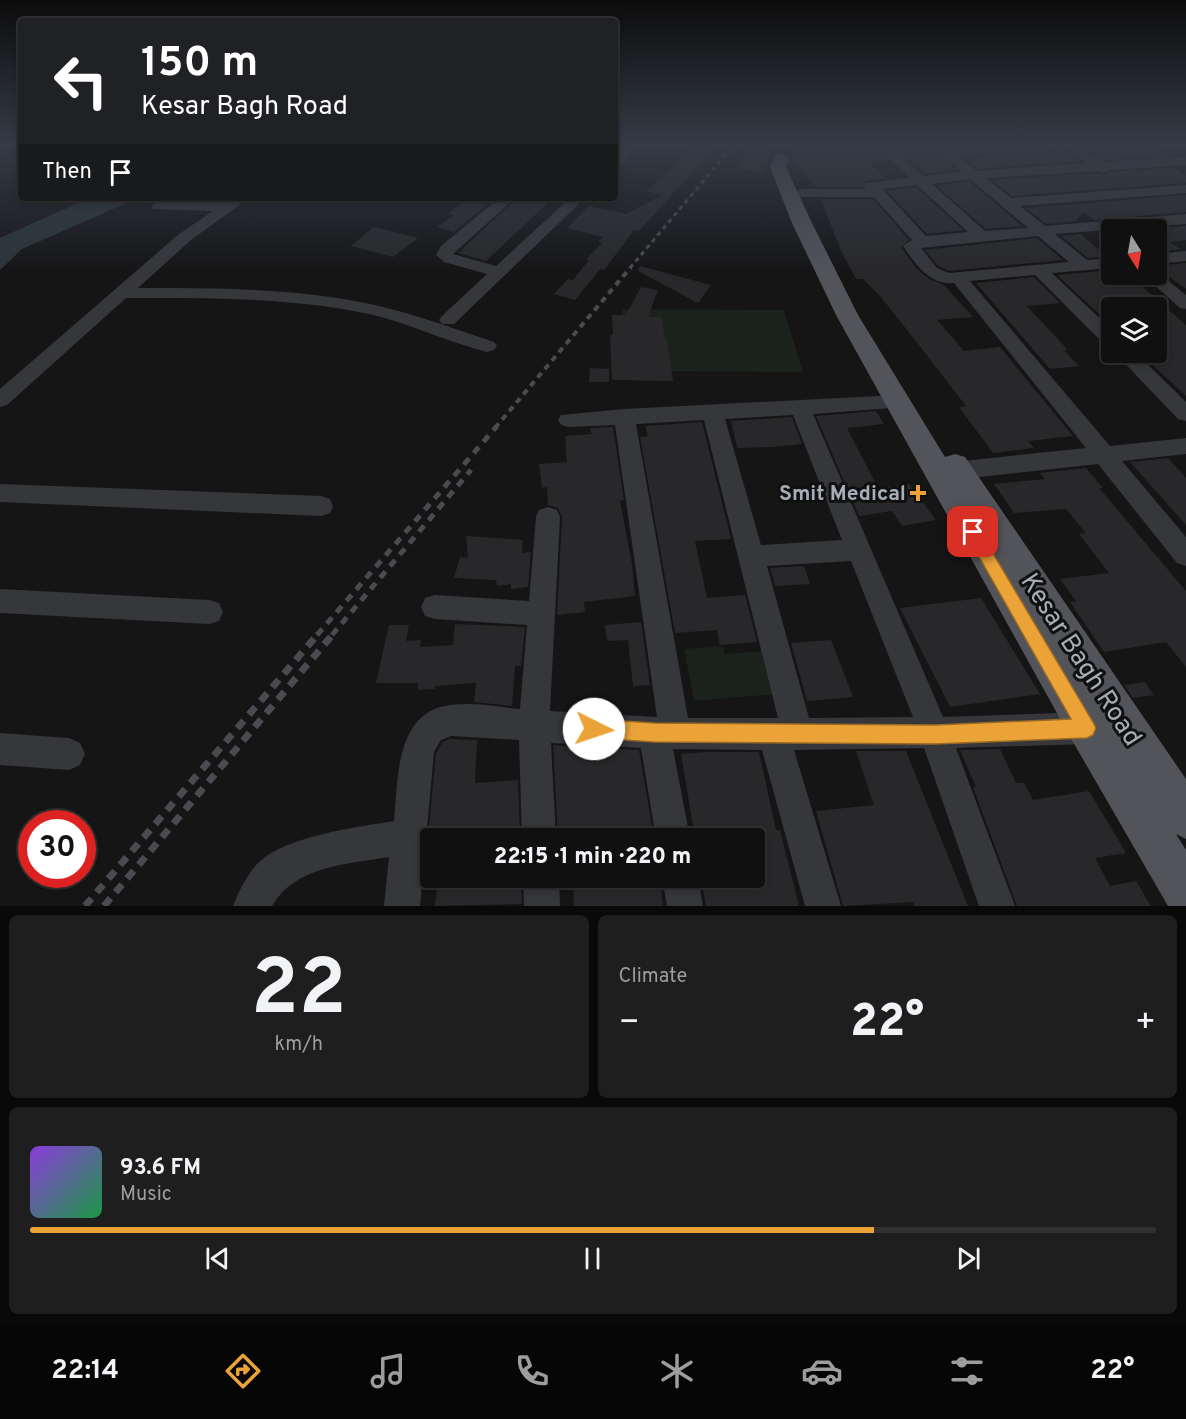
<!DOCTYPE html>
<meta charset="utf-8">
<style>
:root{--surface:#101010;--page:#1e1e1e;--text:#f1f3f6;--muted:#9c9d9f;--line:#303030;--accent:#eba338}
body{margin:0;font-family:Overpass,sans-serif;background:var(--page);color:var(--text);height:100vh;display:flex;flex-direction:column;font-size:22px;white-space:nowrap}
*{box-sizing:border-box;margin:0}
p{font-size:20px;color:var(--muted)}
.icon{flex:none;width:33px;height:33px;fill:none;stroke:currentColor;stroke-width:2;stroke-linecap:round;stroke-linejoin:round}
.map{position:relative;height:906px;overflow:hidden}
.drawer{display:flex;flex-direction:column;gap:9px;padding:9px;background:#090909;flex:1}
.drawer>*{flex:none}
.top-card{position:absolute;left:18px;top:18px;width:600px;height:183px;border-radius:6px;box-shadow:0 3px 9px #0003,0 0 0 2px var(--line);background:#202124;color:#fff;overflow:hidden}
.needle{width:39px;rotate:169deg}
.controls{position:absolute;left:1101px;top:219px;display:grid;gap:12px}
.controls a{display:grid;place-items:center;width:66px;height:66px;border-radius:6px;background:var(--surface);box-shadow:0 3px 9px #0003,0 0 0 2px var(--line);font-size:30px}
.speed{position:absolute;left:18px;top:810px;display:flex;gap:12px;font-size:30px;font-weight:700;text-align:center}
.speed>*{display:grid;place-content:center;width:78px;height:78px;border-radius:50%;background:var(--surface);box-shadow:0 3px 9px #0003,0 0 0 2px var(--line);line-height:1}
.speed .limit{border:9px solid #d22;background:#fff;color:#111}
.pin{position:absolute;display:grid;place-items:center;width:51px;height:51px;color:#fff;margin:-26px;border-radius:12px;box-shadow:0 3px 9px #0006}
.me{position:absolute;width:66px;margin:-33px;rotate:94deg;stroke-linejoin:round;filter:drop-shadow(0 0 4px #0008)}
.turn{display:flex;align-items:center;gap:21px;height:126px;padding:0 24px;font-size:27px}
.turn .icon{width:78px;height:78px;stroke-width:2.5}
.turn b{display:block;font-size:42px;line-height:51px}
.then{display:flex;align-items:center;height:57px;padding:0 24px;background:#0003;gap:12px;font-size:22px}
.big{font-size:45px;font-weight:800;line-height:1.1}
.drawer .tile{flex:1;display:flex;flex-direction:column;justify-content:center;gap:9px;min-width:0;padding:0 21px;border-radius:9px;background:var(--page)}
.drawer .dial{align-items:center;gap:0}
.dial b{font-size:78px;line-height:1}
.song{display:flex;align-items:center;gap:18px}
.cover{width:72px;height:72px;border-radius:9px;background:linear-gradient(135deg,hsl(270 70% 55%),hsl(140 70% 35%))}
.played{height:6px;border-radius:3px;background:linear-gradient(90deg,var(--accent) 75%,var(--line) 75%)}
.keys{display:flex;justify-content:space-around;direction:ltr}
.heat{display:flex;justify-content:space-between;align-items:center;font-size:33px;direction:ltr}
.drawer .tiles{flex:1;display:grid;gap:9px;grid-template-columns:1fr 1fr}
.tile:last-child{grid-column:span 2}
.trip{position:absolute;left:420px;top:828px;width:345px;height:60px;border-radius:6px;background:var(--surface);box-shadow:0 3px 9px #0003,0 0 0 2px var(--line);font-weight:800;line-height:60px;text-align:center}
.dock{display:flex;height:96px;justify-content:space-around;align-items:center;background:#060606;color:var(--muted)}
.dock .icon{width:42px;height:42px}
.dock .active{color:var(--accent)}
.dock b{font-size:27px;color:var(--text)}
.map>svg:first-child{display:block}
.green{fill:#1b211b}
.water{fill:#2b343a}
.building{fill:#28282a}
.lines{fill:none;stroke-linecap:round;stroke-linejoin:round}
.minor{fill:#36373b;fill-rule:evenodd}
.major{fill:#52545a;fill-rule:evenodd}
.rail-far3{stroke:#494b50;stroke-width:3;stroke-dasharray:4.5 4;stroke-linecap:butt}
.rail-far2{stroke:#494b50;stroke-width:4;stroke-dasharray:6 5;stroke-linecap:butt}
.rail-far1{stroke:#494b50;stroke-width:5;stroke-dasharray:8 7;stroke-linecap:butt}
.rail{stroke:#494b50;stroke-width:7;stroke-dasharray:10 8;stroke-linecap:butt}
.route{fill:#eba338;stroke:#996a24;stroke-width:1.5}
.poi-dot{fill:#eba338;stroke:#101011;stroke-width:2}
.labels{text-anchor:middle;stroke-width:6;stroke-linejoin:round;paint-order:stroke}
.poi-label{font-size:21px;font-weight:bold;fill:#a7adb6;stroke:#101011;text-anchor:end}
.near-street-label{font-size:26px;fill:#a7adb6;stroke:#101011}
</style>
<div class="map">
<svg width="1186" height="906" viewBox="0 0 1186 906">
<rect width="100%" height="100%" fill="#151516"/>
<g class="green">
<polygon points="622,309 784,310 803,372 623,371"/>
<polygon points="723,646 725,654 775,650 787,693 694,701 684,649"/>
</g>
<polygon class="water" points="89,198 138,198 22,249 0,270 0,238"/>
<g class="building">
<polygon points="695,146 716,146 639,231 634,230 604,270 600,269 575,300 554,294 568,279 573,280 589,260 586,259 602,243 598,242 603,237 567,228 589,206 626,214 663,195 647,191"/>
<polygon points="749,146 772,146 767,166 761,165 763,174 736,167"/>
<polygon points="789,146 827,146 829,149 875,146 889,160 868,162 886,178 866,181 862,187 816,187 800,166 796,165"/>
<polygon points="893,146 930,146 957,170 925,174"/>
<polygon points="1083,146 1153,146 1170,156 1104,160"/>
<polygon points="1058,148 1062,148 1081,161 977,169 964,158 1051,152"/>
<polygon points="1173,168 1186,176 1186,183 1012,196 992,180 1098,173 1103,175 1111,172"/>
<polygon points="969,181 1022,226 986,229 937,186"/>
<polygon points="916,187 963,230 927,234 887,191"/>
<polygon points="1186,195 1186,212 1094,220 1083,212 1076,221 1046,224 1026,208"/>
<polygon points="468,198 495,198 454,232 437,227 455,215 448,214"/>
<polygon points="517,198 553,198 486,261 458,253"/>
<polygon points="821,199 873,199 909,240 901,247 916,268 929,279 944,285 973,317 937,320 964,351 1000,347 1073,436 1028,441 1034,448 993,453 959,407 966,406 915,340 880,296 863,279 856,279 841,251"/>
<polygon points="1186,226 1186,240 1169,242 1181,249 1156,252 1156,230 1144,230"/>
<polygon points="374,227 418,238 393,257 351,246"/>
<polygon points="1080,234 1106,256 1088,258 1061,236"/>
<polygon points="1037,238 1063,260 949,271 938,266 925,250"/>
<polygon points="1186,263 1186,289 1156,267 1156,266"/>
<polygon points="640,266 711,285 698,303 638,271"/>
<polygon points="1112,270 1112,274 1128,274 1186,325 1186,396 1139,352 1156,352 1156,308 1112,308 1112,326 1057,275"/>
<polygon points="1034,277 1060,303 1027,306 1068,350 1064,350 1079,366 1050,369 976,283"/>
<polygon points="641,287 658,290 648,317 661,317 665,338 667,338 673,381 612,380 610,335 613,335 612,315 626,315"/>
<polygon points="590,368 609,369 609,382 589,382"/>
<polygon points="876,411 884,424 847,428 878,488 909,484 936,520 902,526 892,511 859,516 816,416"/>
<polygon points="792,417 802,444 772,447 737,448 731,421"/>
<polygon points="702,422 731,539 695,541 707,598 745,595 757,642 720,645 717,630 675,633 640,437 648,436 645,426"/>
<polygon points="613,427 624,500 620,501 632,564 635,596 584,602 585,612 557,615 562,517 558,508 548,505 547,487 542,488 539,464 567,462 565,436 592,434 590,428"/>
<polygon points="1168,458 1186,478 1186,525 1130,462"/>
<polygon points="1086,468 1103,488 1099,488 1186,591 1186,667 1166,642 1104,652 1070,602 1076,601 1060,579 1109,573 1079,534 1086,533 1066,509 1014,513 994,484 1045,479 1040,473"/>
<polygon points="466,536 523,540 522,553 531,552 528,587 511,589 511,584 497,586 496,580 454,578 460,557 468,558"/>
<polygon points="804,566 810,584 775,586 770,568"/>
<polygon points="981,598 1040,694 950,707 900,608"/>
<polygon points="641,622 650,685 633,686 628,640 607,641 605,625"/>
<polygon points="455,624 525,627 521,666 515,666 512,706 474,702 476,683 435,686 435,689 418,690 418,683 376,683 389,625 409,625 406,641 421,640 420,647 453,645"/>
<polygon points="831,640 853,697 807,701 791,643"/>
<polygon points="1145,682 1154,695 1133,698 1124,685"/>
<polygon points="449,739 477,740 475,783 518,780 520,838 428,838 436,753 443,742"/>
<polygon points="553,745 639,750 654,838 558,838"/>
<polygon points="1000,749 1016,783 1024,783 1033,800 1089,791 1126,853 1095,858 1110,886 1136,881 1151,906 1017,906 973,787 976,787 960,750"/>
<polygon points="856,751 906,751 968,906 914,906 913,902 843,906 816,811 874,805"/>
<polygon points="706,752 759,752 776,830 780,830 799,906 706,906 701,878 754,878 754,838 695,838 681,754"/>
<polygon points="438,878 521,878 522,904 435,906"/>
<polygon points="573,878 660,878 663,906 574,906"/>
</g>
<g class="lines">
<g class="minor">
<polygon points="625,146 638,146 620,166 615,167 615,156"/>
<path d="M877,146h13l34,30 38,-4 -30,-26h14l3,3 108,-3 -6,4 -93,6 18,15 111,-8 -23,-17h14l25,16 83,-5v8l-76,5 -6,3 -6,-2 -112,7 25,20 175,-13v8l-166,13 25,20 141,-12v10l-131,10 32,26 25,-2v10l-60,5 60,57v17l-7,-2 -70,-70 -65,6 140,165 76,-8v16l-64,7 64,76v29l-9,-3 -79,-99 -155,17 -8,-3 -4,-6 4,-6 8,-3 143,-15 -132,-165c-26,2 -38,-19 -51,-37l9,-6 -38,-43h-73l-7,-4 7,-4h65l-2,-3 2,-3 44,-5zM970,179l58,49 -43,3 -53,-47zM917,185l51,47 -42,4 -44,-47zM1038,236l31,26 -120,11 -12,-5 -16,-20z"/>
<path d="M159,198h16l-3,4 54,1 6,-5h17l-58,42 -53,48c79,0 160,0 237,17 40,9 80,24 119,37l3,4 -3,4 -7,2c-40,-10 -78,-29 -118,-38 -79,-17 -163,-16 -243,-16l-119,107 -7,2v-18l179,-155 34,-23 -60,-2 -2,-3z"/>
<polygon points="499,198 515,198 453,254 496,266 570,198 585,198 454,324 442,324 439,320 442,316 487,274 444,262 436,255 441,246"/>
<polygon points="1186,251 1186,261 1156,264 1156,254"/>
<polygon points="1156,271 1186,295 1186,309 1180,308 1142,274 1156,274"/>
<polygon points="1114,352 1135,352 1186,402 1186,421 1178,419"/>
<path d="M898,395l7,2 3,5 -3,5 -92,7 130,303 144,-5 11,5 5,11 -5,11 -11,5 -131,4 59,158h-36l-55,-158 -130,2 47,156h-36l-43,-156 -89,-1 17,89h-34l-15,-90 -90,-5 5,95h-34l-3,-98 -68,-4 -10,4 -7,12 -14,154h-36l5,-49c-42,7 -94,9 -117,49h-39c6,-15 14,-32 26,-44 28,-26 98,-35 135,-41 4,-41 1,-110 57,-116 22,-3 47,2 69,4l7,-84 -92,-6 -10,-3 -4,-9 4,-9 10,-3 94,6 7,-84 3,-7 9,-3 9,3 3,7 -10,194 107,6 -42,-292 -46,2 -8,-2 -3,-5 3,-5 63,-6zM793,415l49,125 -81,5 -36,-126zM704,420l74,298h-90l-52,-294zM851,561l62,156 -104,1 -42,-152z"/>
<polygon points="0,484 321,496 330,499 333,506 330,513 321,516 0,502"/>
<polygon points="0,589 209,600 219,603 223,612 219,621 209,624 0,613"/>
<polygon points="0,733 69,738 80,743 85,754 80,765 69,770 0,765"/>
<polygon points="523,878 559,878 560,906 524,906"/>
<polygon points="662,878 698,878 703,906 667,906"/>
</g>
<polygon class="major" points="781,153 789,158 786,167 812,223 858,315 945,457 955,454 965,457 1186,779 1186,839 1176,834 1186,850 1186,906 1168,906 1073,742 836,315 792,223 770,167 775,154"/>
<polyline class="rail-far3" points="630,268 733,146"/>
<polyline class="rail-far2" points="495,428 631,267"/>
<g class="rail-far1">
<polyline points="317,635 497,426"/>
<polyline points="332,635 471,470"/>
</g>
<g class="rail">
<polyline points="85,906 318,634"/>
<polyline points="104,906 333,634"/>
</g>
</g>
<linearGradient id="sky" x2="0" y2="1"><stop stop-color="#0c0c0c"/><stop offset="0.53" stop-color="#353b47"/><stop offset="1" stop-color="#353b47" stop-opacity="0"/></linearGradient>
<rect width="1186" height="273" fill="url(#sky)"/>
<polygon class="route" points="973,526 978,528 1093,722 1096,728 1093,735 1087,738 935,744 654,742 594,738 587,735 585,729 587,722 594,719 654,723 935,725 1071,719 965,532 968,528"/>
<path class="poi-dot" d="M915 484h6v6h6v6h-6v6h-6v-6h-6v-6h6z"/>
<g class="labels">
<g class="poi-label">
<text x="906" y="500">Smit Medical</text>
</g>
<g class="near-street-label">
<text transform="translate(1082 659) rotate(57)" y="9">Kesar Bagh Road</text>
</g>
</g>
</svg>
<div class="controls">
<a><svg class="needle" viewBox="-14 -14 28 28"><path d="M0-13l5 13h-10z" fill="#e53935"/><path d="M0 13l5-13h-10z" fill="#9c9d9f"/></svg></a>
<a><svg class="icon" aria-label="layers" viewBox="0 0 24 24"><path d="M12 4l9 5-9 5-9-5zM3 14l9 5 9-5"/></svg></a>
</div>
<div class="speed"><div class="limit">30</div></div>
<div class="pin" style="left:973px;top:532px;background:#d93025"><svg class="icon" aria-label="arrive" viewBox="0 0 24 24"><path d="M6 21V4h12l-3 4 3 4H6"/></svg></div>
<svg class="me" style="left:594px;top:729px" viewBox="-20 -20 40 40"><circle r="19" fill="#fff"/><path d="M0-13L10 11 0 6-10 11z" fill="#eba338"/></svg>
<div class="trip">22:15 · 1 min · 220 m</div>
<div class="top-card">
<div class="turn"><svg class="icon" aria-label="left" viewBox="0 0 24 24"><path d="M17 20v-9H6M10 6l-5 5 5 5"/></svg><div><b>150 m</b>Kesar Bagh Road</div></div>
<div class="then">Then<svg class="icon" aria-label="arrive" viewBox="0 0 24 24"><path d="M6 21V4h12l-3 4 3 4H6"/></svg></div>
</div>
</div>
<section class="drawer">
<div class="tiles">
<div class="tile dial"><b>22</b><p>km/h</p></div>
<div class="tile"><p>Climate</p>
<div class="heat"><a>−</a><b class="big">22°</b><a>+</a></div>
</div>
<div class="tile">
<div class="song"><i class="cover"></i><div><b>93.6 FM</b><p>Music</p></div></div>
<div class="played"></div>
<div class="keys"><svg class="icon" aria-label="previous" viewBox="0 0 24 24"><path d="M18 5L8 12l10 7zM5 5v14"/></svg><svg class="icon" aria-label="pause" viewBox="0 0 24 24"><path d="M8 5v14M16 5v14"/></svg><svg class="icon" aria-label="next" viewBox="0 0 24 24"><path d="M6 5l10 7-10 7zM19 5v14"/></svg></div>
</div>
</div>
</section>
<nav class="dock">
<b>22:14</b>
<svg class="icon active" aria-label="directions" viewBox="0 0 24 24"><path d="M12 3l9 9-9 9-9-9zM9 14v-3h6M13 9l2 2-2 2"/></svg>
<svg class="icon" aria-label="music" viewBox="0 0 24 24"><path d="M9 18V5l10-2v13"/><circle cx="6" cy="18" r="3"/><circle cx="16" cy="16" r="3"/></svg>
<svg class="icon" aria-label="phone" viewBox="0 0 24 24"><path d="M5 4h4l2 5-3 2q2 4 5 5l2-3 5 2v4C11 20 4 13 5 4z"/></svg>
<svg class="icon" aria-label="climate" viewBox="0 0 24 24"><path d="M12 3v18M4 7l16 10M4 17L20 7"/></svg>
<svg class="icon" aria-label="car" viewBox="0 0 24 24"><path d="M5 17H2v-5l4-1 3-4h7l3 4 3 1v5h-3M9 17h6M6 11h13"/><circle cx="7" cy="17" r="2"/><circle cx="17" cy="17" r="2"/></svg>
<svg class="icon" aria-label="filters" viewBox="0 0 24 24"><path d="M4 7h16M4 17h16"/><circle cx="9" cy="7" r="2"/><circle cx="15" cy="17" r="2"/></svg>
<b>22°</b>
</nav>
